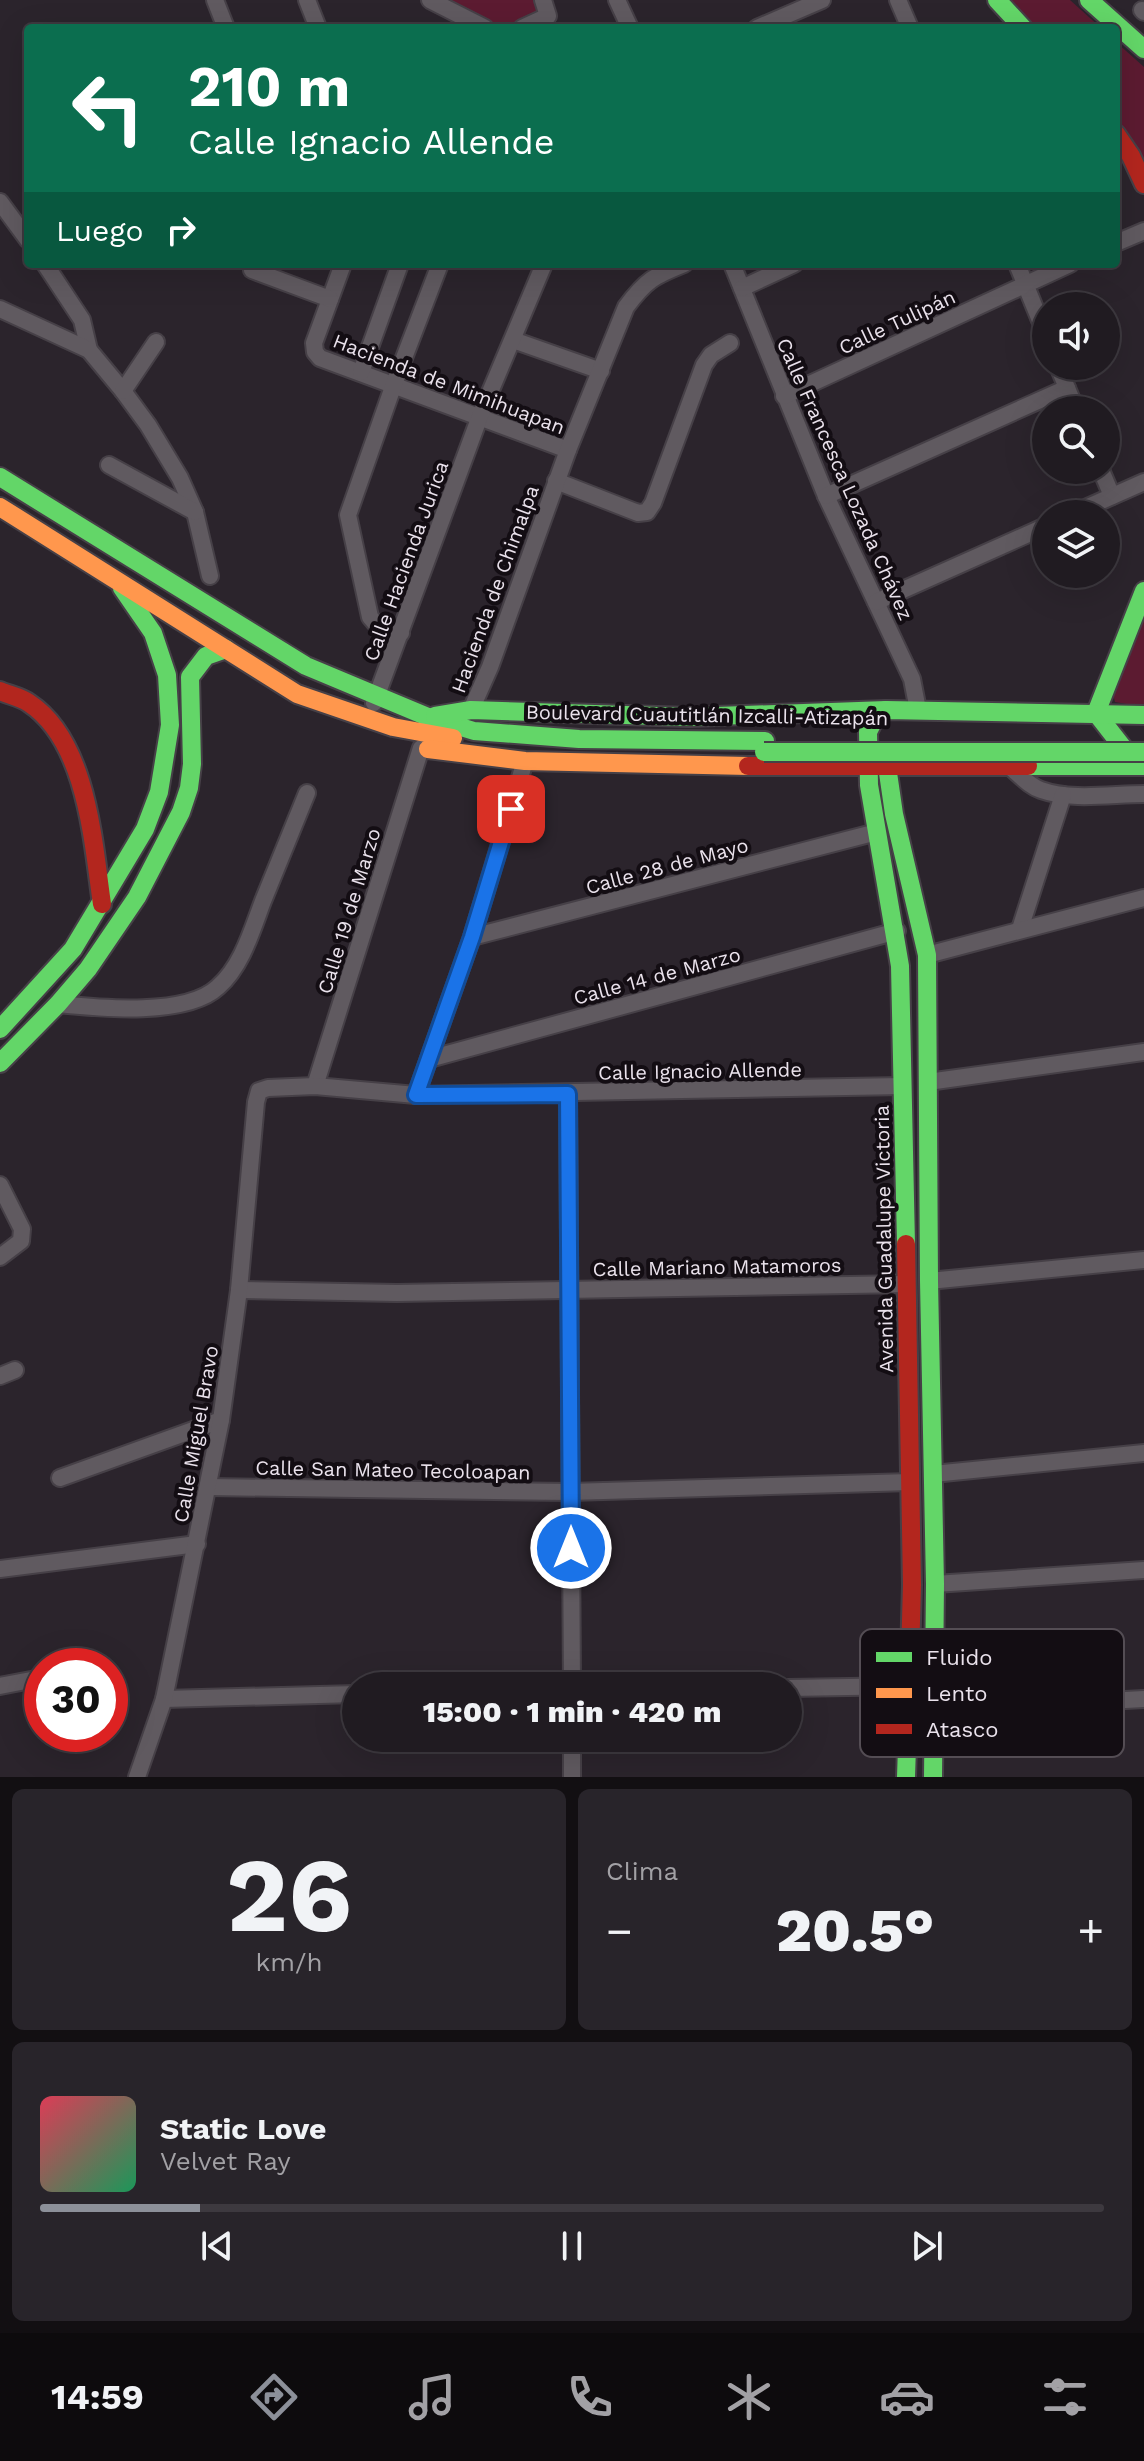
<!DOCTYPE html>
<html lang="es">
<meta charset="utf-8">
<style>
:root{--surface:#201b21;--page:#28242a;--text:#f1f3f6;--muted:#a2a1a5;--line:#3d393f;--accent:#8c9099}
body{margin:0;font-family:"Work Sans",sans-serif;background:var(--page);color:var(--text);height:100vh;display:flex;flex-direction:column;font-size:30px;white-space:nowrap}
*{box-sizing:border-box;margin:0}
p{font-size:26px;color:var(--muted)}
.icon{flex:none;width:44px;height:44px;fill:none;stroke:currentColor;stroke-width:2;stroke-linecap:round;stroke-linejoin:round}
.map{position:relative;height:1777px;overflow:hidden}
.details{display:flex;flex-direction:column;gap:12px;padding:12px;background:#120f12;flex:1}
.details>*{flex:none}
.top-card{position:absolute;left:24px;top:24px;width:1096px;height:244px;border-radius:8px;box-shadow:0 8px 32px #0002,0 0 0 2px var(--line);background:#0b6e4f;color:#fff;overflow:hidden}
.tools{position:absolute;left:1032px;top:292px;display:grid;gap:16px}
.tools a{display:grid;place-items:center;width:88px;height:88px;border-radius:50%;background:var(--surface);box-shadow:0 8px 32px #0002,0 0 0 2px var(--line);font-size:40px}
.speed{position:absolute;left:24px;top:1648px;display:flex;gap:16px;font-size:40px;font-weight:700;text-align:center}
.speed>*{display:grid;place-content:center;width:104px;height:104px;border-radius:50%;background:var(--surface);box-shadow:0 8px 32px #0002,0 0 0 2px var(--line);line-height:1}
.speed .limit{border:12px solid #d22;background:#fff;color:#111}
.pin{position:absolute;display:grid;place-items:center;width:68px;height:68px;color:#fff;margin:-34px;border-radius:16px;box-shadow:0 4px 12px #0006}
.me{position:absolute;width:88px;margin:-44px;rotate:0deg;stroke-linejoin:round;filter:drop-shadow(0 0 6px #0008)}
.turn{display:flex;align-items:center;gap:28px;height:168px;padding:0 32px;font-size:36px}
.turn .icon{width:104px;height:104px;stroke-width:2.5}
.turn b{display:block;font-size:56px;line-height:68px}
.then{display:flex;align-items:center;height:76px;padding:0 32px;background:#0003;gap:16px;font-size:30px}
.big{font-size:60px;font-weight:800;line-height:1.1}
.details .widget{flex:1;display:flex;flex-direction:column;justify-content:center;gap:12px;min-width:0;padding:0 28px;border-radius:12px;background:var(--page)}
.details .dial{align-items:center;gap:0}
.dial b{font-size:104px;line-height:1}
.song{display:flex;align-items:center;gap:24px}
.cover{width:96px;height:96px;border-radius:12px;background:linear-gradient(135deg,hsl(350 70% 55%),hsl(150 70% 35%))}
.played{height:8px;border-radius:4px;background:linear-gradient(90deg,var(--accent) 15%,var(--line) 15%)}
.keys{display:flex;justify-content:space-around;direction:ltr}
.heat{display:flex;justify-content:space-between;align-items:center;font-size:44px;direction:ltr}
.details .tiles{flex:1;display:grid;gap:12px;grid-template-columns:1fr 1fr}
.widget:last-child{grid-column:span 2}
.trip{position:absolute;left:342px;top:1672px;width:460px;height:80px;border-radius:40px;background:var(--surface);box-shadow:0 8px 32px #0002,0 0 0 2px var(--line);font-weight:800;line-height:80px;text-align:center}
.tabs{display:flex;height:128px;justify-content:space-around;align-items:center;background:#0d0b0d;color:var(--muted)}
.tabs .icon{width:56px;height:56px}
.tabs .on{color:var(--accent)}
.tabs b{font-size:36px;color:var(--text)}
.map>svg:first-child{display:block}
.green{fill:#5c1b31}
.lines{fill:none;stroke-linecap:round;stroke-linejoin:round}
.street-casing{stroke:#464047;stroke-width:20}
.fast-casing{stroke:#464047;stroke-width:22}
.slow-casing{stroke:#464047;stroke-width:22}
.jam-casing{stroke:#464047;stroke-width:22}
.street{stroke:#605a60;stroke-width:16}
.fast{stroke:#63d668;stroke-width:18}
.slow{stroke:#ff974d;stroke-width:18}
.jam{stroke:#b3261e;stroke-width:18}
.fast-bridge-casing{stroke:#464047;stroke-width:22;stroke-linecap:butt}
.fast-bridge{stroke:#63d668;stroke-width:18}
.route-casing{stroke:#114b97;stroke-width:20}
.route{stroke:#1a73e8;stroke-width:14}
.labels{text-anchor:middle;stroke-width:8;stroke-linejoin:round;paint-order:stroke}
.street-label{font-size:20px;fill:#eae2ec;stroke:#130d13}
.key{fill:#130d13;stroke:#544d54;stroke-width:2}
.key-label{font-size:22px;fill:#eae2ec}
</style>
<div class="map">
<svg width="1144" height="1777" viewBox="0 0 1144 1777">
<rect width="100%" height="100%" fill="#2b242c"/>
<g class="green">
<polygon points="430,0 543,0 549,14 520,28 485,28"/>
<polygon points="995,0 1070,0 1101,28 1023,28"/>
<polygon points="1116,42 1144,67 1144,167 1130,137 1116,119"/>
<polygon points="1144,602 1144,707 1115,702 1113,694"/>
</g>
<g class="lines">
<defs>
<g id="street">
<polyline points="215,0 226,28"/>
<polyline points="307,0 318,28"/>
<polyline points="430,0 485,28"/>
<polyline points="617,0 630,28"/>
<polyline points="898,0 910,28"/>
<polyline points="1142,10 1144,12"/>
<polyline points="522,28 548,16 543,0"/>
<polyline points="757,28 822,0"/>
<polyline points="0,202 28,240"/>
<polyline points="1116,243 1144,231"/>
<polyline points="45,264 82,320 89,350"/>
<polyline points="343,264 314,343 315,352 320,358 568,450"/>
<polyline points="732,264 826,496 912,679 918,710"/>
<polyline points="1017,264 1046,335"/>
<polyline points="252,270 330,299"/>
<polyline points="742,288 794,264"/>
<polyline points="0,309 89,350 123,391 148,425 180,478 195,512 210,576"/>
<polyline points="513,340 601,371"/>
<polyline points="1058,366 1076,410"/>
<polyline points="361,372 400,264"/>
<polyline points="123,391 156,342"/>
<polyline points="784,396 1070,264"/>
<polyline points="109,465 195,512"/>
<polyline points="1101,470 1112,496"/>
<polyline points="556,481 638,513 647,512 653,503 704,365 711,355 730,343"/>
<polyline points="826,496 1067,388"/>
<polyline points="1072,514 1144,482"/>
<polyline points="876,602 1046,526"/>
<polyline points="401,633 376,624 370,617 348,515 394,384 440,264"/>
<polyline points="374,703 480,416 544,264"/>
<path d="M471,710l19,-43 78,-217 58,-143c20,-27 28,-31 58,-43"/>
<path d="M1010,767c10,8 19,19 31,23 31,11 71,4 103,4"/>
<polyline points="1020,929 1063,795"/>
<polyline points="472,937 873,833"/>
<polyline points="927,955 1144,898"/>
<path d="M58,1004c41,4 128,13 160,-17 24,-21 34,-57 45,-86 15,-36 29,-72 44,-108"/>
<polyline points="429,1059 897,931"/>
<polyline points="928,1082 1144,1052"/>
<polyline points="315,1086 421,748"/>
<polyline points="568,1094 572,1686"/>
<polyline points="416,1095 472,937 525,761"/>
<polyline points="0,1185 22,1229 21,1241 0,1257"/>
<polyline points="929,1281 1144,1260"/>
<polyline points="239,1290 397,1293 907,1284"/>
<polyline points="0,1376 15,1370"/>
<polyline points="933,1474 1144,1453"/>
<polyline points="60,1478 221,1420"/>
<polyline points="209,1487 570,1492 911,1482"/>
<polyline points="0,1569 197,1544"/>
<polyline points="935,1584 1144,1570"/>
<polyline points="0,1686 31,1680"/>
<polyline points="788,1688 909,1686"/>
<polyline points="164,1699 356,1694"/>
<polyline points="1033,1705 1144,1699"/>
<polyline points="572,1738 572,1777"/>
<polyline points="137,1777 164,1699 221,1420 239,1290 256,1102 259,1091 268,1088 315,1086 416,1095 903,1086"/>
</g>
<g id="fast">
<polyline points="997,0 1023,28"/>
<polyline points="1089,0 1144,49"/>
<polyline points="0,477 306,666 428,717 474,731 579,739 765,741"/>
<polyline points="1144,591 1096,713 1128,754 1144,766"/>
<polyline points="886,710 874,720 868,732 869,785 900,966 906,1244"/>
<polyline points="435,716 471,710 689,717 886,710 1144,715"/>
<polyline points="887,766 894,814 927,955 929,1281 935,1584 933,1777"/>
<polyline points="1028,766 1144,766"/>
<polyline points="0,1029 73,949 145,829 159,792 170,725 167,675 153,633 122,588"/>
<polyline points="0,1063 58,1004 88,969 137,897 181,812 189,788 192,764 190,677 206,656 226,649"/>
<polyline points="906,1777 910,1657"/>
</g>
<g id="slow">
<polyline points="0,507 297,694 393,727 453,738"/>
<polyline points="428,749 525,761 748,766"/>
</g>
<g id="jam">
<polyline points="1116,134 1131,156 1144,184"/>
<path d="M0,691c9,4 21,6 29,12 58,38 64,139 73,201"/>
<polyline points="748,766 1028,766"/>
<polyline points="906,1244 912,1585 910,1657"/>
</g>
</defs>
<use href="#street" class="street-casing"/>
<use href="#fast" class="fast-casing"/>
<use href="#slow" class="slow-casing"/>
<use href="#jam" class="jam-casing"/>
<use href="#street" class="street"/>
<use href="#fast" class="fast"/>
<use href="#slow" class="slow"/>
<use href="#jam" class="jam"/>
<defs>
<polyline id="fast-bridge" points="764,752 1144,752"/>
</defs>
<use href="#fast-bridge" class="fast-bridge-casing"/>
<use href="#fast-bridge" class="fast-bridge"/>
</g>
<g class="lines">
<defs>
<polyline id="route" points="511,809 472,937 416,1095 568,1094 571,1548"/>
</defs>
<use href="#route" class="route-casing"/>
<use href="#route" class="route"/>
</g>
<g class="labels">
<g class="street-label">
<text transform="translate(897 322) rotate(-25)" y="7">Calle Tulipán</text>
<text transform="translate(449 384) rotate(21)" y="7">Hacienda de Mimihuapan</text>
<text transform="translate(845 479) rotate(66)" y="7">Calle Francesca Lozada Chávez</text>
<text transform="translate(406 561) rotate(-70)" y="7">Calle Hacienda Jurica</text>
<text transform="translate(495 589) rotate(-70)" y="7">Hacienda de Chimalpa</text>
<text transform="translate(707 715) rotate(1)" y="7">Boulevard Cuautitlán Izcalli-Atizapán</text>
<text transform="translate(667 866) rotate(-15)" y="7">Calle 28 de Mayo</text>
<text transform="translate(349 911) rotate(-73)" y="7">Calle 19 de Marzo</text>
<text transform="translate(657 976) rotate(-15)" y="7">Calle 14 de Marzo</text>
<text transform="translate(700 1071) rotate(-1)" y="7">Calle Ignacio Allende</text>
<text transform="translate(884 1239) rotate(-91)" y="7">Avenida Guadalupe Victoria</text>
<text transform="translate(717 1267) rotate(-1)" y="7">Calle Mariano Matamoros</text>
<text transform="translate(196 1434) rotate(-80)" y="7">Calle Miguel Bravo</text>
<text transform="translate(393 1470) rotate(1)" y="7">Calle San Mateo Tecoloapan</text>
</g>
</g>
<rect x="860" y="1629" width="264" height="128" rx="12" class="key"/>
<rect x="876" y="1652" width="36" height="10" fill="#63d668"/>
<rect x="876" y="1688" width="36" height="10" fill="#ff974d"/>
<rect x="876" y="1724" width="36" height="10" fill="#b3261e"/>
<g class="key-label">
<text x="926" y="1665">Fluido</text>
<text x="926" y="1701">Lento</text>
<text x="926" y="1737">Atasco</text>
</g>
</svg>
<div class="tools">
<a><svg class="icon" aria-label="sound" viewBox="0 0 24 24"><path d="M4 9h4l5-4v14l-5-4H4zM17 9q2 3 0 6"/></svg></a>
<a><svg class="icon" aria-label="search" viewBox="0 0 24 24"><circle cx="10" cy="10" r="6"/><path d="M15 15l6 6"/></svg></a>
<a><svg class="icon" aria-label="layers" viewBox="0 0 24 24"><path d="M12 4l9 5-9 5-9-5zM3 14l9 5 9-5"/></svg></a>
</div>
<div class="speed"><div class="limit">30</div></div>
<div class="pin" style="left:511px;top:809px;background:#d93025"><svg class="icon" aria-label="arrive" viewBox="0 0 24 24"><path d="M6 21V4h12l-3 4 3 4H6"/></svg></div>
<svg class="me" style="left:571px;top:1548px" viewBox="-20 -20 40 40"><circle r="17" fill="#1a73e8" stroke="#fff" stroke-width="3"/><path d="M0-11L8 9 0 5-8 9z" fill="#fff"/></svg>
<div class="trip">15:00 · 1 min · 420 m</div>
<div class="top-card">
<div class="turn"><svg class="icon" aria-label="left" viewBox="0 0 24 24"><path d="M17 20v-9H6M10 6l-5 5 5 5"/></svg><div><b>210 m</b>Calle Ignacio Allende</div></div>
<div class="then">Luego<svg class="icon" aria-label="right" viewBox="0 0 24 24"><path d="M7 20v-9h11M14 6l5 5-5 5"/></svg></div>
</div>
</div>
<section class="details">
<div class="tiles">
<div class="widget dial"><b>26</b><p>km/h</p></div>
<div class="widget"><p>Clima</p>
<div class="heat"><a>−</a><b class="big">20.5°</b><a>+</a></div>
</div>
<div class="widget">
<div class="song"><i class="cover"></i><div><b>Static Love</b><p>Velvet Ray</p></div></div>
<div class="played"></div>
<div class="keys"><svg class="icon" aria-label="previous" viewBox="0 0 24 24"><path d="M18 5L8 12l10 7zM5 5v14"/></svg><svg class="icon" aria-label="pause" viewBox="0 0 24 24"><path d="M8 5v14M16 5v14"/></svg><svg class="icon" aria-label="next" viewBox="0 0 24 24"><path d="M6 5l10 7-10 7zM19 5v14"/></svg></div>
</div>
</div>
</section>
<nav class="tabs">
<b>14:59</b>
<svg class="icon on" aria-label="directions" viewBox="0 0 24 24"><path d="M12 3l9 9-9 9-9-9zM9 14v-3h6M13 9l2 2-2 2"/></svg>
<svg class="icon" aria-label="music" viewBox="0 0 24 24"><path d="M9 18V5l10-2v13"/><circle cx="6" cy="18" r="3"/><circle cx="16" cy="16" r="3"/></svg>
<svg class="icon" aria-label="phone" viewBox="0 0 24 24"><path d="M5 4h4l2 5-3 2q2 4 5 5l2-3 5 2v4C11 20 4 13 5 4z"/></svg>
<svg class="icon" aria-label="climate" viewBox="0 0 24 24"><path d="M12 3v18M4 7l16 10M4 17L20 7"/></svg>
<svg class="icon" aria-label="car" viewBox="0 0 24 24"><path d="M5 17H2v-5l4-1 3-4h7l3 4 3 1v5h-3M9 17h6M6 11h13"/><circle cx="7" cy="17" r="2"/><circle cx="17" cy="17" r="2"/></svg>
<svg class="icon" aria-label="filters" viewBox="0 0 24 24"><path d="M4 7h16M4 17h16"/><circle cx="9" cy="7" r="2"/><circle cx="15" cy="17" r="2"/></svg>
</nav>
